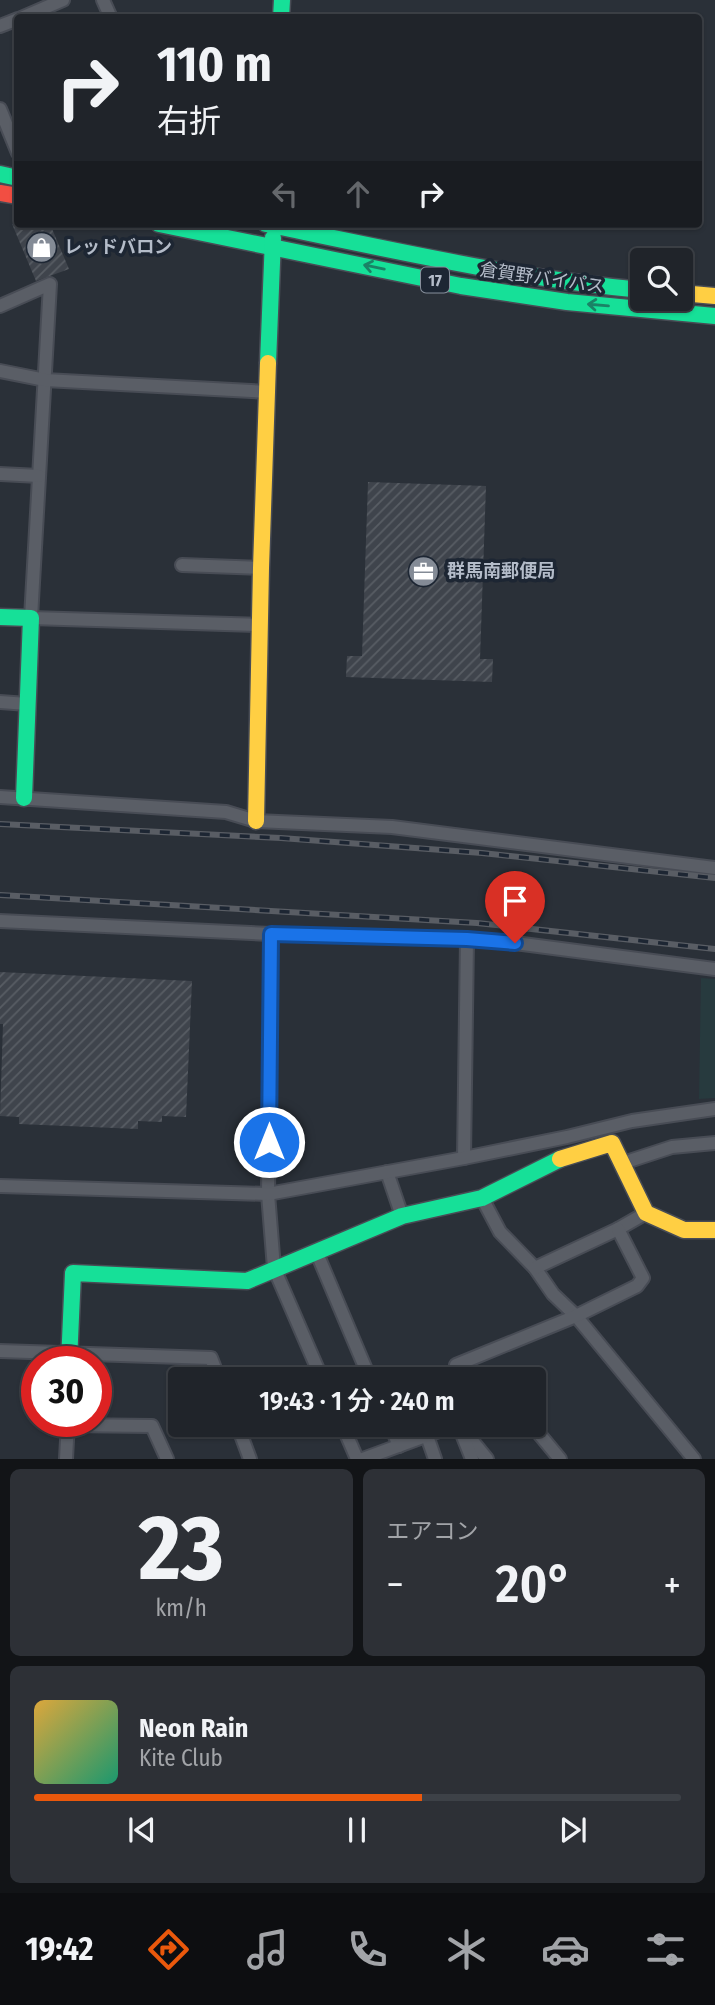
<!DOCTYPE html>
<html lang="ja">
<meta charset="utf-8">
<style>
:root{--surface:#20242a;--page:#2d3036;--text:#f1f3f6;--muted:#a2a4a8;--line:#3d4147;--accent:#ea580c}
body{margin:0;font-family:"Fira Sans Condensed","Noto Sans JP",sans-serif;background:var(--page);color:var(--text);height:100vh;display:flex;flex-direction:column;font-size:26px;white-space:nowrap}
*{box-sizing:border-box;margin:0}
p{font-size:23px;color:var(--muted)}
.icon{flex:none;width:38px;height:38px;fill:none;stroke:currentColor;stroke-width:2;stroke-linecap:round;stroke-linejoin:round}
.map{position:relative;height:1459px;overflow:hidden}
.side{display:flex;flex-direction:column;gap:10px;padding:10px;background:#121417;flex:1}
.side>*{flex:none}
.banner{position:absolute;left:14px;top:14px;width:688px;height:214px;border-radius:7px;box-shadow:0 2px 5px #0004,0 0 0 2px var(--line);background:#20242a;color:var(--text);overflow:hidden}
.fabs{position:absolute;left:630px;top:248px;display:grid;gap:14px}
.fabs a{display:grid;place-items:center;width:63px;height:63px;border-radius:7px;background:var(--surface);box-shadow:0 2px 5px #0004,0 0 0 2px var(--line);font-size:35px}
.speed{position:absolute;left:21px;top:1346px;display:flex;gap:14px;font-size:35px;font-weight:700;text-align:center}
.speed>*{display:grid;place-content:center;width:91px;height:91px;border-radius:50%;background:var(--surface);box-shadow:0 2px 5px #0004,0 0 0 2px var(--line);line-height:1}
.speed .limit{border:10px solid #d22;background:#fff;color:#111}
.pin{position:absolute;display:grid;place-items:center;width:60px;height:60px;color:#fff;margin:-72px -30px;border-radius:50% 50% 50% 0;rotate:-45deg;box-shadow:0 0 7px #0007}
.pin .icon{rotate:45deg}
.me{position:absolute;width:77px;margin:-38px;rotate:0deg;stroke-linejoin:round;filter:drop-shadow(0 0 5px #0008)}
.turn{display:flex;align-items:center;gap:24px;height:147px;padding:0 28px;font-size:32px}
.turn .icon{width:91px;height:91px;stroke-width:2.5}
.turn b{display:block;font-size:49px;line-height:60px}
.lanes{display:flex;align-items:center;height:66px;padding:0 28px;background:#0003;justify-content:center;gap:35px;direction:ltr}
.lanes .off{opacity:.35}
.big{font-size:52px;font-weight:600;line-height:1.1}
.side .tile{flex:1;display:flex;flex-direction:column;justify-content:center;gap:10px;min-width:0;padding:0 24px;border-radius:10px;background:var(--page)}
.side .dial{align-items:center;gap:0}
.dial b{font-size:91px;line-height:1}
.song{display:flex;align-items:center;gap:21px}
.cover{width:84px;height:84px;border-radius:10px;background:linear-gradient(135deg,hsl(40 70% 55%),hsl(160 70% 35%))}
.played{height:7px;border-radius:4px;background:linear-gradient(90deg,var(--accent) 60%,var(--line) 60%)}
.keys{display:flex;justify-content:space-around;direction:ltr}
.heat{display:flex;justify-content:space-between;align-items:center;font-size:38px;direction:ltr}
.side .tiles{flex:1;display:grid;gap:10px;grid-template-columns:1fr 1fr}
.tile:last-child{grid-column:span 2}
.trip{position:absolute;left:168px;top:1367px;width:378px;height:70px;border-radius:7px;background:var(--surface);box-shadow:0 2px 5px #0004,0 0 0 2px var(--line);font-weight:600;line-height:70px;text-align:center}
.tabs{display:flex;height:112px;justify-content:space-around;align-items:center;background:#0d0e11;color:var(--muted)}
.tabs .icon{width:49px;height:49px}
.tabs .current{color:var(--accent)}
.tabs b{font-size:32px;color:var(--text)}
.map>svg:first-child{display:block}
.green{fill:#273a3e}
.building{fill:url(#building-hatch)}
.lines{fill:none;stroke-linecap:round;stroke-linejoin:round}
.street-casing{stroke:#484c55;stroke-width:16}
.fast-casing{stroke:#484c55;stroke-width:19}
.slow-casing{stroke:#484c55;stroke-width:19}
.jam-casing{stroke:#484c55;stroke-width:19}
.street{stroke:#5a5e66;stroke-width:12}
.fast{stroke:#16e098;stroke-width:16}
.slow{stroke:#ffcf43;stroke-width:16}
.jam{stroke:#f24e42;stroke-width:16}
.rail-casing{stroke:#595d64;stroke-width:6}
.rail{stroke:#1d2633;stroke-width:3.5;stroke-dasharray:10;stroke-linecap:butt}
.oneway{stroke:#1a8366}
.route-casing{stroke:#114b97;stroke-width:18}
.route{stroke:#1a73e8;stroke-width:12}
.labels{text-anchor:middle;stroke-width:7;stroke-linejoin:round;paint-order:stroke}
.shield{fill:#1d2633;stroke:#878f9c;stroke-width:2}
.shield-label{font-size:16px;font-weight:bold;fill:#b4bcc9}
.poi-label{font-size:18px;font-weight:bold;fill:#b4bcc9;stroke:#1d2633;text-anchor:start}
.street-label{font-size:18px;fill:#b4bcc9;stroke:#1d2633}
</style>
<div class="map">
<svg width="715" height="1459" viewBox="0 0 715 1459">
<defs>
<pattern id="building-hatch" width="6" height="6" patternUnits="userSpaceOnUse" patternTransform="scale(1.75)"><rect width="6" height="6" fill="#3f444c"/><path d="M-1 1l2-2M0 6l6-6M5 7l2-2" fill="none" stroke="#585d64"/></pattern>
</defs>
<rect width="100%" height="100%" fill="#2a3038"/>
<polygon class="green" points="701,978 715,979 715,1098 699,1099"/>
<g class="building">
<polygon points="12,224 50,224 69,269 36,281"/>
<polygon points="368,482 486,486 480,659 493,659 492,682 346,677 347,656 362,656"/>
<polygon points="0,972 192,981 186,1117 162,1116 162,1122 138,1121 138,1129 19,1124 19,1117 0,1116 3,1024 0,1024"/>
</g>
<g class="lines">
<defs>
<g id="street">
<polyline points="103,0 111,18"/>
<polyline points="21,18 63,0"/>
<polyline points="0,26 18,19"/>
<polyline points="0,109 18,153"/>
<polyline points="0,306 50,284 31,618 260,625"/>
<polyline points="0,371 45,380 268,392"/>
<polyline points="0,474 39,476"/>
<polyline points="182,565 261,568"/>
<polyline points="0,702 27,704"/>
<polyline points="0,797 226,812 256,821 392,827 715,868"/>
<polyline points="0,921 271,934 467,939 515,943 715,969"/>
<polyline points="271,934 268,1194 274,1268 322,1379"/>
<polyline points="464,1158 467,939"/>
<polyline points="623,1163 672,1147 715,1143"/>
<polyline points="387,1172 402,1216"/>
<polyline points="0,1186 268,1194 464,1158 567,1137 632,1121 715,1109"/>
<polyline points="482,1198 500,1232 535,1268 553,1294 576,1316 694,1459"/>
<polyline points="316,1251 370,1379"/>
<polyline points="535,1268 618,1229 646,1213"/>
<polyline points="0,1351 211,1358 219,1379"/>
<polyline points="461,1379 456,1365 576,1316 637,1286 643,1278 618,1229"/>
<polyline points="237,1424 250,1459"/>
<polyline points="342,1424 357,1459"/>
<polyline points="390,1424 399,1446"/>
<polyline points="531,1424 560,1459"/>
<polyline points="67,1425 152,1426 167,1459"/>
<polyline points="465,1432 487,1459"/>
<polyline points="427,1436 435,1459"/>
<polyline points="66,1459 68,1421"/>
<polyline points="363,1459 458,1424 472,1459"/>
</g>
<g id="fast">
<polyline points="281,18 282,0"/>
<polyline points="0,174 18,178"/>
<polyline points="159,224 461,286 567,302 715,316"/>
<path d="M266,224c125,26 249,54 376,66"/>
<polyline points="268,363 273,238"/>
<polyline points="0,617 31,618 24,798"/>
<polyline points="69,1362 73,1273 247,1281 402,1216 482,1198 560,1159"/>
</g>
<g id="slow">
<polyline points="681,293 715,296"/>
<polyline points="256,821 261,568 268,363"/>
<polyline points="560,1159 612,1143 646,1213 684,1230 715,1230"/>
</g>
<polyline id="jam" points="0,193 18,196"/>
</defs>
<use href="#street" class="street-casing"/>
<use href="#fast" class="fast-casing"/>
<use href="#slow" class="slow-casing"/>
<use href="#jam" class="jam-casing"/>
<use href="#street" class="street"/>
<use href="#fast" class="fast"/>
<use href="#slow" class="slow"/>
<use href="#jam" class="jam"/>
<defs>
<g id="rail">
<polyline points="0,824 281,838 482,853 715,878"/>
<polyline points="0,895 477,923 715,949"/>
</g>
</defs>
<use href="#rail" class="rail-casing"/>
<use href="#rail" class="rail"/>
</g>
<defs><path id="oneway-shaft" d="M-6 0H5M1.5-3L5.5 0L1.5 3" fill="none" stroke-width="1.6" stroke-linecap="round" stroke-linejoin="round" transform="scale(1.75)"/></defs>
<g class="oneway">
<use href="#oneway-shaft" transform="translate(374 267) rotate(-168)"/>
<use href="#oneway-shaft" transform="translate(598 305) rotate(-175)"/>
</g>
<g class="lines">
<defs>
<polyline id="route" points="269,1142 271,934 467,939 515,943"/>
</defs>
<use href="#route" class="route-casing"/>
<use href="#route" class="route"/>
</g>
<defs>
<symbol id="shop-disc" viewBox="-11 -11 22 22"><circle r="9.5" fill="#848b96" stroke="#1d2633"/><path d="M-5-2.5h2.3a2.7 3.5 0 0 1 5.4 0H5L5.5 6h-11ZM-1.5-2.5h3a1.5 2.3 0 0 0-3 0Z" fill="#fff"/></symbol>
<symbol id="office-disc" viewBox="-11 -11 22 22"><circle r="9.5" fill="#848b96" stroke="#1d2633"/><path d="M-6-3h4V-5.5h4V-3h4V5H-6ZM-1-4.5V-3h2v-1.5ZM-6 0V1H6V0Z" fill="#fff"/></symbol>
</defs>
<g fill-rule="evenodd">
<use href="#shop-disc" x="24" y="230" width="35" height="35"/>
<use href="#office-disc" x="406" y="554" width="35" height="35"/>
</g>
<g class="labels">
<rect class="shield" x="421" y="267.5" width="28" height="25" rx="5"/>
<g class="shield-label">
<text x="435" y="286">17</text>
</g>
<g class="poi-label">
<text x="64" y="253">レッドバロン</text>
<text x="447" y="577">群馬南郵便局</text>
</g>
<g class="street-label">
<text transform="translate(542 278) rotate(8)" y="6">倉賀野バイパス</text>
</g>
</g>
</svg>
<div class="fabs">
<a><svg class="icon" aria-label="search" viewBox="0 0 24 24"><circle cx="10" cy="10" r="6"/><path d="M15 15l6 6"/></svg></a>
</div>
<div class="speed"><div class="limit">30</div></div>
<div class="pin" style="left:515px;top:943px;background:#d93025"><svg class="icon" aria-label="arrive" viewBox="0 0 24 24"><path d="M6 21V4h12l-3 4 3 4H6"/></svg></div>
<svg class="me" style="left:269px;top:1142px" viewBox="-20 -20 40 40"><circle r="17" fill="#1a73e8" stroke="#fff" stroke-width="3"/><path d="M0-11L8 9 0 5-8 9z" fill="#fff"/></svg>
<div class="trip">19:43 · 1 分 · 240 m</div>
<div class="banner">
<div class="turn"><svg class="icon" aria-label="right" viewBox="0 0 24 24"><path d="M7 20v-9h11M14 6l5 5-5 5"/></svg><div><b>110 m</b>右折</div></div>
<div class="lanes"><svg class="icon off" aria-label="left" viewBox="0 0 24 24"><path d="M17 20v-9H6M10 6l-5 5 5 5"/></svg><svg class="icon off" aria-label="ahead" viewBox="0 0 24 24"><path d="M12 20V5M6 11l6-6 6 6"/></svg><svg class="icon" aria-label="right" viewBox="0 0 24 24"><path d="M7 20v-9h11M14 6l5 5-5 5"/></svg></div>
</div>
</div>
<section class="side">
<div class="tiles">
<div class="tile dial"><b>23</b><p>km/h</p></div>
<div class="tile"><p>エアコン</p>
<div class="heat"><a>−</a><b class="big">20°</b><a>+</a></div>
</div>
<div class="tile">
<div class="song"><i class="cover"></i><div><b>Neon Rain</b><p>Kite Club</p></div></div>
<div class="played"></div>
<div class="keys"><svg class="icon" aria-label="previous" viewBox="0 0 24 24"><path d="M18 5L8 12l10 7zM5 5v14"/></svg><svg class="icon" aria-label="pause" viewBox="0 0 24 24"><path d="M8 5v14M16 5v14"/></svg><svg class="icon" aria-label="next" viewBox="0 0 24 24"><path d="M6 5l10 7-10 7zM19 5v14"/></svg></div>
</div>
</div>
</section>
<nav class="tabs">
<b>19:42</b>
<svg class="icon current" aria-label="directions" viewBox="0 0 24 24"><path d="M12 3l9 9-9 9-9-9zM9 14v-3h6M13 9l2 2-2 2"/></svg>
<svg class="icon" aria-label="music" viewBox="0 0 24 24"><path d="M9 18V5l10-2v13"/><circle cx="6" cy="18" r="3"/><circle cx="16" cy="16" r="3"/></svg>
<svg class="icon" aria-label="phone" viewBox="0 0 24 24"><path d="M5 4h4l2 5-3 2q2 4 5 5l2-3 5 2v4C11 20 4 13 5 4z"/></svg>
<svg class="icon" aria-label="climate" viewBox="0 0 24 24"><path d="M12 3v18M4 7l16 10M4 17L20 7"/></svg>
<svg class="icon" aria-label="car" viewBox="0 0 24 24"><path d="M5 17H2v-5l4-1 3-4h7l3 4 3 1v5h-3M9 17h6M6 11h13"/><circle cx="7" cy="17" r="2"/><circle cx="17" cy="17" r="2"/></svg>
<svg class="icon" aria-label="filters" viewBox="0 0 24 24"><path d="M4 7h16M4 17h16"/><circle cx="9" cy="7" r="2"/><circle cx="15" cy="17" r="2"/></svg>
</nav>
